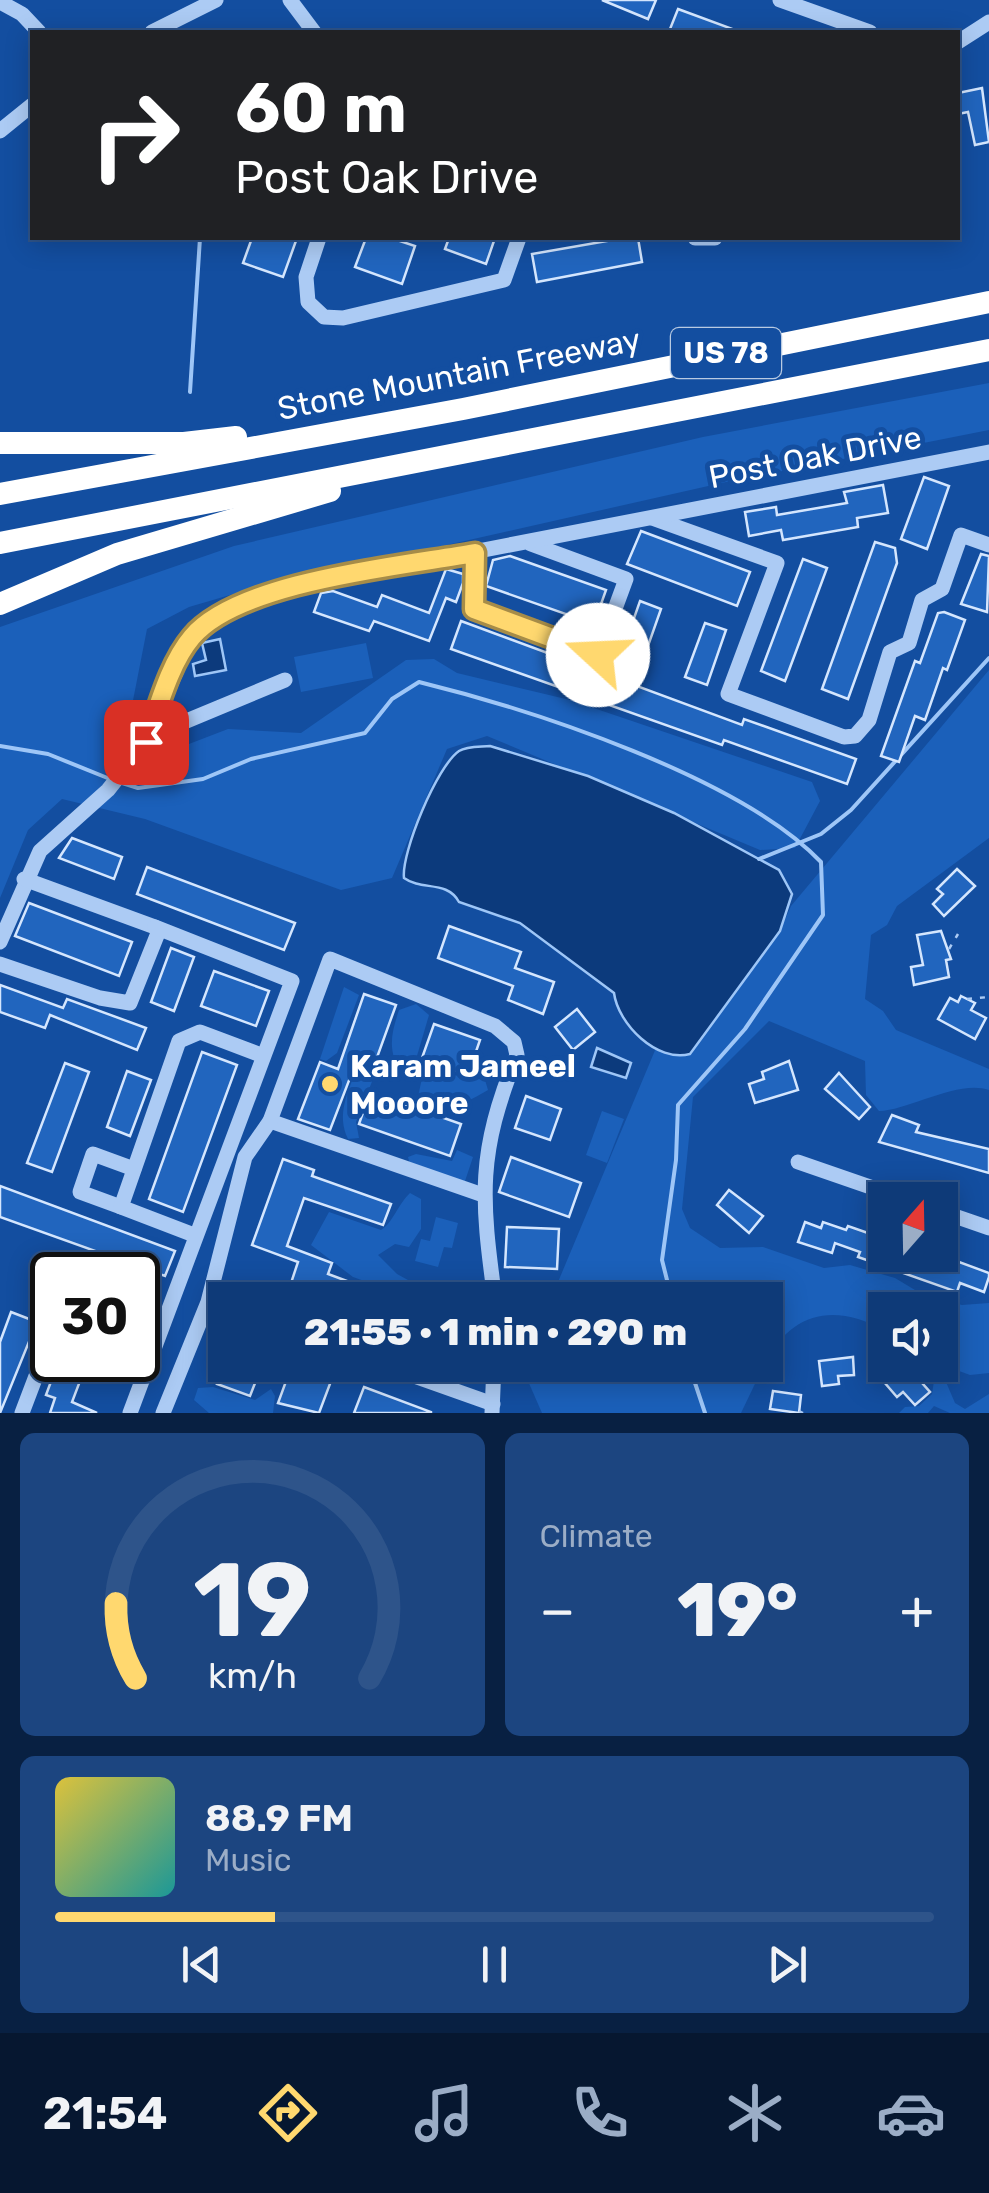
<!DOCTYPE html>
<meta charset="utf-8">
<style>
:root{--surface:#0e3a78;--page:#1c4580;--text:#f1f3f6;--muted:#9badc6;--line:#2e548a;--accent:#ffd86f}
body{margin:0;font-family:Rubik,sans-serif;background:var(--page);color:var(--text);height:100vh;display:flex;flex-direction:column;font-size:38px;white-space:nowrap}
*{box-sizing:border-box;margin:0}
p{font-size:32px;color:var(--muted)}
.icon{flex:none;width:55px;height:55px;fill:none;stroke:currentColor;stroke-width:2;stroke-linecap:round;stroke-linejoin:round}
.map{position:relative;height:1413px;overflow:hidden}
.details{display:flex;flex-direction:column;gap:20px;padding:20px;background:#082042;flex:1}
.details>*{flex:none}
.guide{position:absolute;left:30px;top:30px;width:930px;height:210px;border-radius:0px;box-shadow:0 5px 25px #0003,0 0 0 2px var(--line);background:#202124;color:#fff;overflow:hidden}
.needle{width:65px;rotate:20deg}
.tools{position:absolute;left:868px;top:1182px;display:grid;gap:20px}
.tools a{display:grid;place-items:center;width:90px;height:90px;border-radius:0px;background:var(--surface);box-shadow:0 5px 25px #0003,0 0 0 2px var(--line);font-size:50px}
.speed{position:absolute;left:30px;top:1252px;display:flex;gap:20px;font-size:50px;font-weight:700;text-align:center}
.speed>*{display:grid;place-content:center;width:130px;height:130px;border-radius:50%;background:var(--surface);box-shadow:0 5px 25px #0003,0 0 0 2px var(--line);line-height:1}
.speed .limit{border:5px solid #111;border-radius:15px;background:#fff;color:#111}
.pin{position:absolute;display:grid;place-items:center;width:85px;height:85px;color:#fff;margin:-42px;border-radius:20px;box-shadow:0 5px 15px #0006}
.me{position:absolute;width:110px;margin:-55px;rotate:290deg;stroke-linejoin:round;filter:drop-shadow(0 0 8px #0008)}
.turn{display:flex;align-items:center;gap:35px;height:210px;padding:0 40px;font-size:45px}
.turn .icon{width:130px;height:130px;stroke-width:2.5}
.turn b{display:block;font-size:70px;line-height:85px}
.big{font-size:75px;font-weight:800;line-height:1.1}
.details .card{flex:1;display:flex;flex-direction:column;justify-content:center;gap:15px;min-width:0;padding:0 35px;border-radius:15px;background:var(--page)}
.details .dial{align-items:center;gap:0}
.dial svg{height:260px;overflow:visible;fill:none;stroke:var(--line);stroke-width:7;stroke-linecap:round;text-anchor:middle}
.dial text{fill:var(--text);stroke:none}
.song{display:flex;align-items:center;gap:30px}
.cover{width:120px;height:120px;border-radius:15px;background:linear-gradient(135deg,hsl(50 70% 55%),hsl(180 70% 35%))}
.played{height:10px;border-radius:5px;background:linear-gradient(90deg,var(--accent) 25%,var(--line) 25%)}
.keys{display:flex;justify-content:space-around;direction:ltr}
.heat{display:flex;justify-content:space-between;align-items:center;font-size:55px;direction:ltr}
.details .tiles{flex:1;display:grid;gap:20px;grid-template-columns:1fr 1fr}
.card:last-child{grid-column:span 2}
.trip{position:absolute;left:208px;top:1282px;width:575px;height:100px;border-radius:0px;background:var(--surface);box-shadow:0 5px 25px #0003,0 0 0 2px var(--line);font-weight:800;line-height:100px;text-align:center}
.tabs{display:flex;height:160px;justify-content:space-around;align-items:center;background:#061730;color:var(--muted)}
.tabs .icon{width:70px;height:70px}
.tabs .active{color:var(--accent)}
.tabs b{font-size:45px;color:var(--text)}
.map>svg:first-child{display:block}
.green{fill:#1b60ba}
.water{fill:#0c3a7c;stroke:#9ec6f7;stroke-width:2.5}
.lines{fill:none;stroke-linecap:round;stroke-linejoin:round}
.stream{stroke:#9ec6f7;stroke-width:4}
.building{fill:#2165be;stroke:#d4e6fe;stroke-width:2.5}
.path{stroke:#accbf4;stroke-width:2.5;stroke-dasharray:5 8;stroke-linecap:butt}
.minor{stroke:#accbf4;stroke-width:15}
.highway{stroke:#fff;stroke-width:22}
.route-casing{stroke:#a68c48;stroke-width:25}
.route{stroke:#ffd86f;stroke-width:18}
.poi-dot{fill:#ffd86f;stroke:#134ea0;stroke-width:4}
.labels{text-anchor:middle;stroke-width:10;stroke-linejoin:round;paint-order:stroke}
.shield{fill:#134ea0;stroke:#b8cae2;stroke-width:2.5}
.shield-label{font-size:30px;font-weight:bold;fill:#fff}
.street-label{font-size:32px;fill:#fff;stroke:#134ea0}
.poi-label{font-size:32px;font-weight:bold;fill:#fff;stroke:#134ea0;text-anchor:start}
</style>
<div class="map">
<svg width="989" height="1413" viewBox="0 0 989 1413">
<rect width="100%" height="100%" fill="#134ea0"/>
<g class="green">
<polygon points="989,383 989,430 726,482 247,590 189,607 147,629 127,731 150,759 228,729 301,733 406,660 434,659 457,673 570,700 812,782 820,801 795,848 760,850 487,736 447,749 392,878 341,890 145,819 62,799 28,830 0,898 0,627 234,546 703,437"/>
<polygon points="366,643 373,678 301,692 294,657"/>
<path d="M989,670v168l-92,68 -10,19 -16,10 -6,64 18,12 13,19 93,39v21c-30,-11 -80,20 -110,21l-13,-16 -1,-34 -96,-40 -76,76 -11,112 8,19 30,20 43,-1 61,21 26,-3 45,13 30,18 37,9 27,-2v70l-19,2 -30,-11v-54h-55v21c-50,-29 -95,-19 -120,33v-64h-235l3,-17 25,-1 98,-234 29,8 9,-7 86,-118 11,-25z"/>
<polygon points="344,987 359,995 337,1053 326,1061 320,1059"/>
<path d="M416,1004l13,11 -15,51 -12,10c-14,-25 -12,-39 -3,-66z"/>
<path d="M366,1065l9,9 -19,48 3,16 -11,1c-12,-25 0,-46 9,-72z"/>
<path d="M447,1074l38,6 3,10c-28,16 -42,24 -70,7l4,-19z"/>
<polygon points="602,1111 624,1119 607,1163 586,1155"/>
<polygon points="457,1150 473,1157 464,1184 410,1165 408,1157 416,1154 452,1161"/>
<path d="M410,1193l11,6v30l-12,18 -14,-3 -17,11 19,19 22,12v14h-28l-7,-12 -31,-11 -42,-32 18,-33 52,18c12,-7 17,-26 29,-37z"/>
<polygon points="436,1217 458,1223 452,1248 444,1247 438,1267 415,1261 421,1239 430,1241"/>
<polygon points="521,1365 764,1365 741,1413 542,1413"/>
<polygon points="934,1381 946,1382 955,1403 965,1409 989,1394 989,1413 950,1413 934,1406 928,1413 899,1413 905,1407 919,1406 932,1394"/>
<polygon points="213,1387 255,1400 271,1389 275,1396 273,1413 209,1413 194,1400 198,1388"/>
</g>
<g class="water">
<polygon points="220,639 226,670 195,676 193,664 206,660 202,643"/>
<path d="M490,746l98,30 86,37 105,57 13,24 -12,37 -90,123c-33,9 -72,-30 -76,-61l-94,-70 -61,-21c-12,-22 -37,-11 -55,-24 -3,-25 33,-112 55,-127 8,-5 21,-4 31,-5z"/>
<polygon points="597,1048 631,1063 626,1078 591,1067"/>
</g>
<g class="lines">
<g class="stream">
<polyline points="190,392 200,238"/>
<polyline points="0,746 48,754 110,779"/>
<path d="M119,782l19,6 65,-9 48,-20 114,-26 27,-34 27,-17c114,28 321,95 402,180l2,53 -78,114 -67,76 -2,55 -14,100 10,40"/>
<polyline points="759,859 821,834 851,810 989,658"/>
<polyline points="689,1365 705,1413"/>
</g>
</g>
<g class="building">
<polygon points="602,0 656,0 648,19"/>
<polygon points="678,9 738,31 738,32 670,29"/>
<polygon points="982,88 989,142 975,145 968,112 958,114 958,93"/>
<polygon points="252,238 297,238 283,277 243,263"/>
<polygon points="366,238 391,238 415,246 402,284 355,267"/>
<polygon points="449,238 495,238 486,264 445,249"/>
<polygon points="624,238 638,238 642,262 537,282 532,254"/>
<polygon points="924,477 949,486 927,549 901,539"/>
<polygon points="883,485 888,513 857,518 858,527 783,540 781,530 749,536 745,512 776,507 777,515 847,503 844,492"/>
<polygon points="641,531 750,572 737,606 627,564"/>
<polygon points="875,542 895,548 897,563 848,699 822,689"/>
<polygon points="981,554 989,556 987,612 961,604"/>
<polygon points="510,556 606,590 594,624 486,586 493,560"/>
<polygon points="803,559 827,568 785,681 761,671"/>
<polygon points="446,569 463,574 463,583 456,602 446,598 429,641 374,621 369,631 314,612 321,593 333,591 377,607 382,595 429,613"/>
<polygon points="640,601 661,609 642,663 621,655"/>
<polygon points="944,612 965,620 947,670 943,668 925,720 915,716 899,762 881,756 915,661 920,663 938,613"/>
<polygon points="461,621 742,725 744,719 856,759 847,784 724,740 722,745 451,649"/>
<polygon points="705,623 726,630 707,685 685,677"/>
<polygon points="72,838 122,857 114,879 59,858"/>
<polygon points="147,867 295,923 284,950 137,894"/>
<polygon points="957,869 975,886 944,916 933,904 943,894 937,889"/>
<polygon points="29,903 132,942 119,976 15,936"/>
<polygon points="449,926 521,952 515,968 554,982 543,1014 508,1000 513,986 438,958"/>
<polygon points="941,931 951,959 946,960 949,977 914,985 911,967 923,965 917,935"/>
<polygon points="171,948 194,957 174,1011 151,1002"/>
<polygon points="214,971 269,991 256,1026 201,1006"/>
<polygon points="0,985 63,1008 67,999 146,1028 137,1050 50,1015 45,1028 0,1012"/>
<polygon points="364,994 396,1005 375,1063 358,1057 330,1130 298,1119 320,1062 338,1069"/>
<polygon points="961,996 975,1003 971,1010 986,1018 975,1039 938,1019 950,998 958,1002"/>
<polygon points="577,1009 595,1032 573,1050 555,1027"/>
<polygon points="434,1024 480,1040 468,1075 422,1058"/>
<polygon points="202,1052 237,1065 183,1212 149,1199"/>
<polygon points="789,1061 798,1090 755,1103 749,1084 764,1079 762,1072"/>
<polygon points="65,1063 89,1072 52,1172 27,1163"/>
<polygon points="127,1071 151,1080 130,1136 107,1127"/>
<polygon points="839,1073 870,1107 859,1119 825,1089"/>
<polygon points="370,1092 461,1124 450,1156 359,1124"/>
<polygon points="526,1096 561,1109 550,1140 515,1128"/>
<polygon points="892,1115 919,1125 916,1132 989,1149 989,1173 879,1142"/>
<polygon points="511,1157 581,1183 569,1217 499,1192"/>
<polygon points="283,1159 314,1170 312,1176 391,1204 383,1225 304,1198 287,1246 332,1263 328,1274 398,1300 320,1300 290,1286 298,1262 252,1245"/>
<polygon points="0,1186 175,1251 165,1276 0,1217"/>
<polygon points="729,1190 763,1216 749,1233 717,1205"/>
<polygon points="805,1222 821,1228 823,1222 846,1230 848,1226 885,1239 885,1255 951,1259 989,1273 989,1277 984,1292 960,1283 957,1292 858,1257 860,1252 835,1243 832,1253 798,1242"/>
<polygon points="507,1227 559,1229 557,1269 505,1267"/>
<polygon points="43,1270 52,1273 52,1303 33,1296"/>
<polygon points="138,1303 153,1309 139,1347 138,1347"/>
<polygon points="11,1312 37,1322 0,1413 0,1342"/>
<polygon points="853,1357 854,1375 838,1376 839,1384 822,1386 819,1361"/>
<polygon points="59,1360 88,1360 72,1402 97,1413 50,1413 55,1398 46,1395"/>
<polygon points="224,1365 262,1365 250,1396 217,1384"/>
<polygon points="292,1365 336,1368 319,1413 278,1403"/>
<polygon points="906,1365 930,1392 915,1405 903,1392 897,1397 884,1382"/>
<polygon points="364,1387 431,1412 431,1413 354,1413"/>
<polygon points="773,1391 801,1395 799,1413 770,1409"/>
</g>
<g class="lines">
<g class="path">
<polyline points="949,949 958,934"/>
<polyline points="967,999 989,997"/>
<polyline points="799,1411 803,1413"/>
</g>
<g class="minor">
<polyline points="290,0 314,32"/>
<polyline points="780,0 870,32"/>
<polyline points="0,2 22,14 39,32"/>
<polyline points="152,32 216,0"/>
<polyline points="958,42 989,22"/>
<polyline points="0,131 32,105"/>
<polyline points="319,238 306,277 308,302 324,317 343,318 504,280 519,238"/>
<polyline points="695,238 715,238"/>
<polyline points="652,518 777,563 728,694 844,737 855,736 869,720 890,652 909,643 922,600 942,589 961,535 989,545"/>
<polyline points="475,553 474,609 598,655 626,579 531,544"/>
<polyline points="148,737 285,680"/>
<polyline points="0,942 40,851 108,790 146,742 191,637 216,614 303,585 989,452"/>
<polyline points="0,964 100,998 130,1003 158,933 155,927 24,879"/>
<polyline points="270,1121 483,1195"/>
<polyline points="798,1162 908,1200"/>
<polyline points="121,1207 80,1192 93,1154 134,1169"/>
<polyline points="940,1211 989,1228"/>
<polyline points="194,1235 121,1207 179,1041 200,1032 261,1055"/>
<polyline points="383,1365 493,1404"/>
<polyline points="22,1413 52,1334"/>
<polyline points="130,1413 292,981 155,927"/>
<path d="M163,1413l45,-111 37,-145 25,-36 60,-162 165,67 19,16 3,13c-40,99 -36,141 -22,245"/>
<polyline points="492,1413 494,1365"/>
</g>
<g class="highway">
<polyline points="0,443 184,443 236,437"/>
<polyline points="0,494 463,409 989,302"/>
<polyline points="0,543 989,350"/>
<polyline points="0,604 117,554 330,491"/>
</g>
</g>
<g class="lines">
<defs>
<path id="route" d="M146,742c12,-33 23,-78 46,-105 47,-56 210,-71 283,-84l-1,56 124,46"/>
</defs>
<use href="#route" class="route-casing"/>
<use href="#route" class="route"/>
</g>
<circle class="poi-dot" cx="330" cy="1084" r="10"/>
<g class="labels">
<rect class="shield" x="671" y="328" width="110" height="50" rx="8"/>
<g class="shield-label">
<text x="726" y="363">US 78</text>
</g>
<g class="street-label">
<text transform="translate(459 374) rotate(-11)" y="11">Stone Mountain Freeway</text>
<text transform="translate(815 457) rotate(-11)" y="11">Post Oak Drive</text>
</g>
<g class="poi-label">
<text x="350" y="1077">Karam Jameel<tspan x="350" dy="37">Mooore</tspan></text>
</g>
</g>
</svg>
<div class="tools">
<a><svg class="needle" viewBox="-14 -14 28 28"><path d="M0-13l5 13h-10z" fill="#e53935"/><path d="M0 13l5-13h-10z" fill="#9badc6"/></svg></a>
<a><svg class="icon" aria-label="sound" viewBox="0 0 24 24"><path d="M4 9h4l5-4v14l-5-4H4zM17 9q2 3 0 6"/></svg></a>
</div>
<div class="speed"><div class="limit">30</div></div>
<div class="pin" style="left:146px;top:742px;background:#d93025"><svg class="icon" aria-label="arrive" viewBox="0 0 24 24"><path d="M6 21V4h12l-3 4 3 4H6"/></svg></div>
<svg class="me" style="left:598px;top:655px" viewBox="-20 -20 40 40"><circle r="19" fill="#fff"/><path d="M0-13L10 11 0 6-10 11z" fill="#ffd86f"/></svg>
<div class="trip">21:55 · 1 min · 290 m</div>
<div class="guide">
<div class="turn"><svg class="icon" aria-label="right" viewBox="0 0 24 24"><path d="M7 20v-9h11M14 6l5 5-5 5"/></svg><div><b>60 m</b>Post Oak Drive</div></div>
</div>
</div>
<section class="details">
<div class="tiles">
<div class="card dial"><svg viewBox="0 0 100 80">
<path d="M14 69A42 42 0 1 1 86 69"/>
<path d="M14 69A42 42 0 0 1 8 46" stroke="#ffd86f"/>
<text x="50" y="56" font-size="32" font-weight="700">19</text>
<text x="50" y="72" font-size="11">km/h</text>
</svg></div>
<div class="card"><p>Climate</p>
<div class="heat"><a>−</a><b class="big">19°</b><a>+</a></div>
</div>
<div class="card">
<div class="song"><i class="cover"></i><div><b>88.9 FM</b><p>Music</p></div></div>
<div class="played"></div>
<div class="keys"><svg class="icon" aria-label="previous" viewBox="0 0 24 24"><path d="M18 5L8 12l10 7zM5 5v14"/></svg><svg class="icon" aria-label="pause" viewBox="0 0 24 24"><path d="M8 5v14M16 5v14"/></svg><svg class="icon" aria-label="next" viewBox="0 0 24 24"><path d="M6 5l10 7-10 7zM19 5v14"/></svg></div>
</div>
</div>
</section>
<nav class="tabs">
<b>21:54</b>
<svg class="icon active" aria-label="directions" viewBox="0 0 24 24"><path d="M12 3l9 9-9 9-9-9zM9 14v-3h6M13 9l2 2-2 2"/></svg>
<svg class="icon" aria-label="music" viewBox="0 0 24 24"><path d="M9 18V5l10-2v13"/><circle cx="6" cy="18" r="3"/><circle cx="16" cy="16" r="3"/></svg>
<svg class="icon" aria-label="phone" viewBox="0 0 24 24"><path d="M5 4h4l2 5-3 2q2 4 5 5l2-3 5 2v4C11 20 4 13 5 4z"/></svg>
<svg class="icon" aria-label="climate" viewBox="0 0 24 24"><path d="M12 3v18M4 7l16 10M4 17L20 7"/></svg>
<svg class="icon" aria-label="car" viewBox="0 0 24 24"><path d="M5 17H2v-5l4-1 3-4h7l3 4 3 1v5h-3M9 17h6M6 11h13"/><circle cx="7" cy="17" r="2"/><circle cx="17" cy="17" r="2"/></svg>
</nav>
